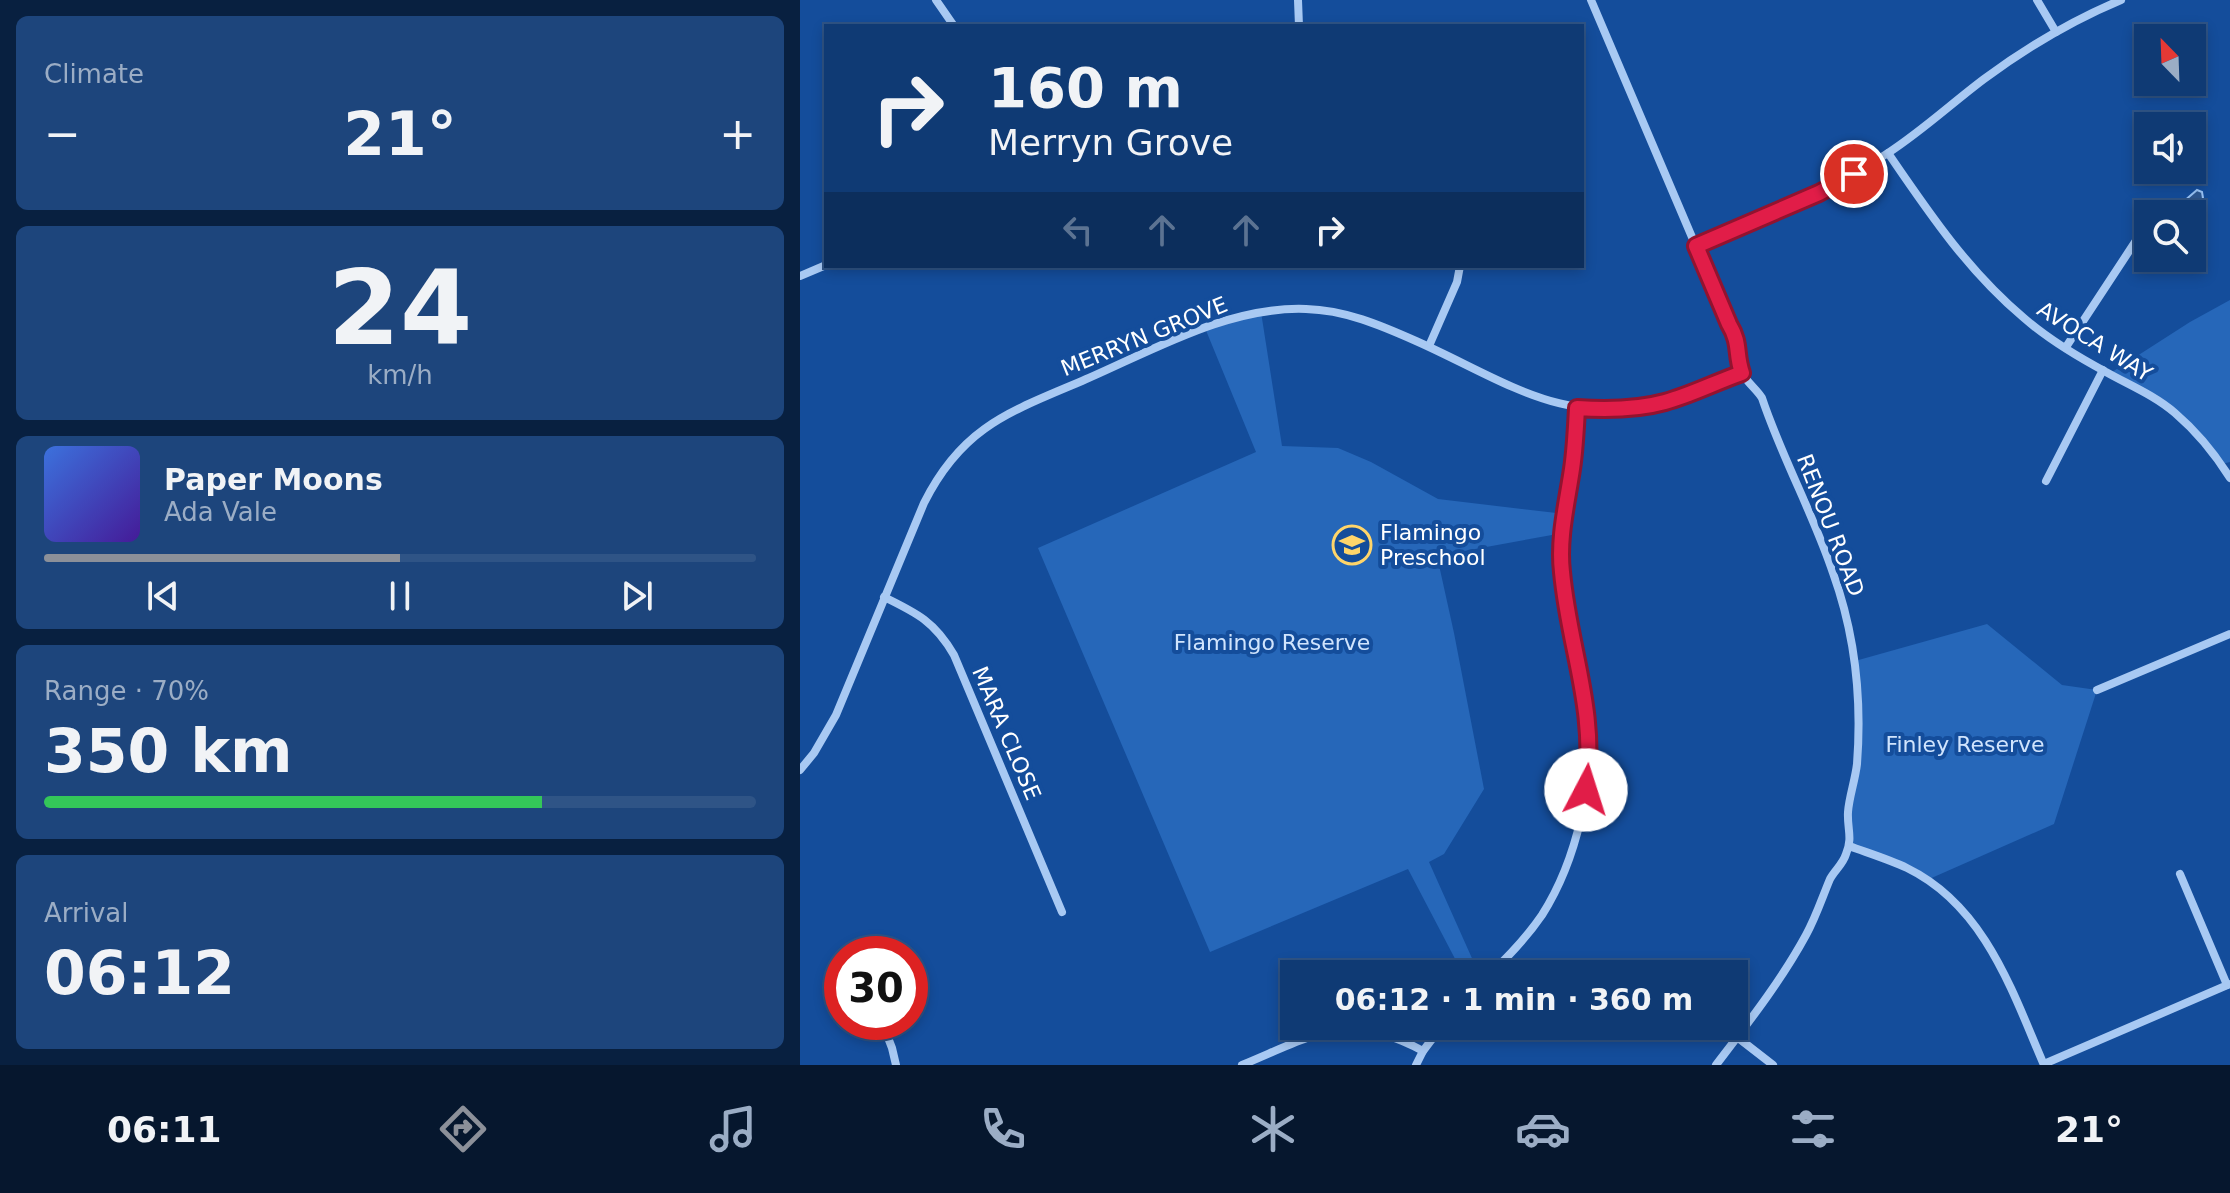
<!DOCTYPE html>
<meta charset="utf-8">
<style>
:root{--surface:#0f3a74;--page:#1d457c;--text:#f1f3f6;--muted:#9badc5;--line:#2f5486;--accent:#8c9099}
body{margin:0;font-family:"DejaVu Sans",sans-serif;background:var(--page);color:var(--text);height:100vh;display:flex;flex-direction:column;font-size:30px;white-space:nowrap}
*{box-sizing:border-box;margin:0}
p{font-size:26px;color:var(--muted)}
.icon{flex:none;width:44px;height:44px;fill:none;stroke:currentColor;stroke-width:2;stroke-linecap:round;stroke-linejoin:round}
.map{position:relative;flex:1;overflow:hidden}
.sheet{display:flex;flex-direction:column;gap:16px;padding:16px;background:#082040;width:800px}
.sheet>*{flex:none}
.guide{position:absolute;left:24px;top:24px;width:760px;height:244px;border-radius:0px;box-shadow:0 4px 12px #0003,0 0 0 2px var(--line);background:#0f3a74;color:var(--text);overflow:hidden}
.needle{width:52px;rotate:337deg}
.tools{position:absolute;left:1334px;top:24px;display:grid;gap:16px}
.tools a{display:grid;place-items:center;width:72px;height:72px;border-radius:0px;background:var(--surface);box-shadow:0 4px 12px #0003,0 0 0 2px var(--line);font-size:40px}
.speed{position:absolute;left:24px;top:936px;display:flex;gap:16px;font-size:40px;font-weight:700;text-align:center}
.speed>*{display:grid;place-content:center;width:104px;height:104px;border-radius:50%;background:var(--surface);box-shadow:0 4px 12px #0003,0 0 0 2px var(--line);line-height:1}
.speed .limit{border:12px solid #d22;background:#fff;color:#111}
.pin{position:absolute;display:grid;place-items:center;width:68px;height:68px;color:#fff;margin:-34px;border:4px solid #fff;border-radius:50%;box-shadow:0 2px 8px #0007}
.me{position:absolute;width:88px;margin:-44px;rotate:5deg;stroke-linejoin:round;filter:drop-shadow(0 0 6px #0008)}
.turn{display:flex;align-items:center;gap:28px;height:168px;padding:0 32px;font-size:36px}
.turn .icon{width:104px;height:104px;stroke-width:2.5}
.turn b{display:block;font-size:56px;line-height:68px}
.lanes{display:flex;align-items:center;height:76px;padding:0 32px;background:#0003;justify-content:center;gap:40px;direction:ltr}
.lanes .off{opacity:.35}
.big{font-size:60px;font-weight:700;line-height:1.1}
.sheet .widget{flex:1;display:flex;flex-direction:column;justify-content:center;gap:12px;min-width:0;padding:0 28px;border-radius:12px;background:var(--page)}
.sheet .dial{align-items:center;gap:0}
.dial b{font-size:104px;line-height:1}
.song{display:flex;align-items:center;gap:24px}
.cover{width:96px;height:96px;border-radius:12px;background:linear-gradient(135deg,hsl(220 70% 55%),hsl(260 70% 35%))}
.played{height:8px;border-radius:4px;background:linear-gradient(90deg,var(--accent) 50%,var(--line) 50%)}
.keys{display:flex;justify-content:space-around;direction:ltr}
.heat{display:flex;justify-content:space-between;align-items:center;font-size:44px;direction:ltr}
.charge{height:12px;border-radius:6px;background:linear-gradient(90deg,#34c759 70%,var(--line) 0)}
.trip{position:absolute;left:480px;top:960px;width:468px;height:80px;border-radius:0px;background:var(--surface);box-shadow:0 4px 12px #0003,0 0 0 2px var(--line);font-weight:700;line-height:80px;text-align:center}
.tab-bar{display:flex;height:128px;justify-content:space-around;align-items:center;background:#06172e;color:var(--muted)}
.tab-bar .icon{width:56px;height:56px}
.tab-bar .selected{color:var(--accent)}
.tab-bar b{font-size:36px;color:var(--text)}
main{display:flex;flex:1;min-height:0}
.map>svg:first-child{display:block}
.green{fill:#2667b9}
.water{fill:#2e5891;stroke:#9ac4f6;stroke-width:2}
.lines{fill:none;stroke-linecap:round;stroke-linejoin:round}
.street{stroke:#a8c9f3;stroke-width:8}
.route-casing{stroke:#92132f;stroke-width:20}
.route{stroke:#e11d48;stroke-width:14}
.labels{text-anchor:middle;stroke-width:8;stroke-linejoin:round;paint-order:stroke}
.street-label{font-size:22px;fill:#fff;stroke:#144d9b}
.poi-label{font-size:22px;fill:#fff;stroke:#144d9b;text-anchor:start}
.park-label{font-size:22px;fill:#d0e4fd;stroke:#144d9b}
</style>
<main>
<section class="sheet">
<div class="widget"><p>Climate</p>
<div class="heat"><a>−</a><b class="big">21°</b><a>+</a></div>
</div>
<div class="widget dial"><b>24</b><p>km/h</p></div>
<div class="widget">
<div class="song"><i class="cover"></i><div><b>Paper Moons</b><p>Ada Vale</p></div></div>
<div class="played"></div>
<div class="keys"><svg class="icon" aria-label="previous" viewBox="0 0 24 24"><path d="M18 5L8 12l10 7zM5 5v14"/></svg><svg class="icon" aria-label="pause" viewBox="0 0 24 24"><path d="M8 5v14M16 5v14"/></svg><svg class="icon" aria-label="next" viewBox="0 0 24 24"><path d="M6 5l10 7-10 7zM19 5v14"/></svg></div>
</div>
<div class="widget"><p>Range · 70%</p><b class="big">350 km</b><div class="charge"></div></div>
<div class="widget"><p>Arrival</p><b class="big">06:12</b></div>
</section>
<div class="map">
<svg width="1430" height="1065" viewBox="0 0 1430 1065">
<rect width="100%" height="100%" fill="#144d9b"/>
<g class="green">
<polygon points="1430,300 1430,462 1422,464 1374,413 1309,374 1390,322"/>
<polygon points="461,312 482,446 538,448 571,462 638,499 765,514 763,533 637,556 654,633 684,789 644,854 629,862 679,974 663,974 608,869 410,952 238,548 456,452 405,328"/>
<polygon points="1187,624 1262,685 1297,690 1254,824 1127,880 1049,846 1049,822 1056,767 1055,661"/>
</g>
<polygon class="water" points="1397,190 1402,192 1403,198 1391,210 1386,210 1383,202"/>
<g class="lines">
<g class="street">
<polyline points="136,0 154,26"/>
<polyline points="498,0 499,26"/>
<path d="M791,0l138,324c12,20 5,24 11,43 4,14 15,20 22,31 20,60 51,115 71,175 22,61 29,126 24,191 -2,17 -8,33 -9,48 -1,17 5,25 -2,42 -3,10 -11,16 -16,25 -8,19 -14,38 -24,56 -25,46 -58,88 -90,130"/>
<polyline points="1237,0 1256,32"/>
<path d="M1088,153c41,60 80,118 136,165 24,21 54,39 82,54 23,13 48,23 69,41 21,18 40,41 55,65"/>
<path d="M896,246c65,-28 132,-54 192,-93 34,-22 64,-50 96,-74 42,-31 89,-59 137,-79"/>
<polyline points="0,276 26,265"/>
<polyline points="629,346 657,282 660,266"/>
<polyline points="1266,347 1339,236"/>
<polyline points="1246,481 1303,370"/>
<path d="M84,597c33,16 51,25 70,58l108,257"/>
<polyline points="1297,690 1430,634"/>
<path d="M0,770l14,-17 22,-38 88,-212c38,-76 85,-91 158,-122 70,-30 146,-75 224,-72 39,1 74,16 110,32 88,39 150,89 252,60 25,-7 50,-19 74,-28"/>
<path d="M1049,846c19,7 39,13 58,22 78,38 105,123 137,197"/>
<polyline points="1380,874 1427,985"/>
<path d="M690,974c19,-18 37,-37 52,-59 35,-55 53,-135 46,-199 -6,-49 -22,-96 -26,-144 -4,-34 6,-69 10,-103 3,-20 4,-41 5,-61"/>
<polyline points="82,1022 92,1048 96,1065"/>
<polyline points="937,1037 973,1065"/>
<polyline points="1244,1064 1430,984"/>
<path d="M442,1065c73,-30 105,-55 181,-14"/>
<polyline points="616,1065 623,1051 642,1026"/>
</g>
</g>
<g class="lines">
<defs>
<path id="route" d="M786,790c11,-81 -17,-141 -24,-218 -4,-34 5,-69 10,-103 3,-20 4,-41 5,-61 30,2 59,2 88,-6 26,-7 51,-20 77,-29 -7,-20 -1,-29 -13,-49l-33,-78 123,-53 35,-19"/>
</defs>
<use href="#route" class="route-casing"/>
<use href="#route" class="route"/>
</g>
<defs>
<symbol id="school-ring" viewBox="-11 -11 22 22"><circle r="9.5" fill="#144d9b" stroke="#ffd56a" stroke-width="1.5"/><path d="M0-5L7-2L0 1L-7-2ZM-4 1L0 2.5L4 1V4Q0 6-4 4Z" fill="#ffd56a"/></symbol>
</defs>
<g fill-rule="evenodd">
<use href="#school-ring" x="530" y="523" width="44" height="44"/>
</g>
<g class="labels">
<g class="street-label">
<text transform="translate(344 336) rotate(-22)" y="8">MERRYN GROVE</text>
<text transform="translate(1295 341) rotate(32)" y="8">AVOCA WAY</text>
<text transform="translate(1031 525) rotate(69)" y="8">RENOU ROAD</text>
<text transform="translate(207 733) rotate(67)" y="8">MARA CLOSE</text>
</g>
<g class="poi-label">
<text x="580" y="540">Flamingo<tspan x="580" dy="25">Preschool</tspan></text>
</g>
<g class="park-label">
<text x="472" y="650">Flamingo Reserve</text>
<text x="1165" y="752">Finley Reserve</text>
</g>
</g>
</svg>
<div class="tools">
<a><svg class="needle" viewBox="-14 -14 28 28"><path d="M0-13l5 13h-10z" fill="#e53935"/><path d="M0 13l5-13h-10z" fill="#9badc5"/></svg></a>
<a><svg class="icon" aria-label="sound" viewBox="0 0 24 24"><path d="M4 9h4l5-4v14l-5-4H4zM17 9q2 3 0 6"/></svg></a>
<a><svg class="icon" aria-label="search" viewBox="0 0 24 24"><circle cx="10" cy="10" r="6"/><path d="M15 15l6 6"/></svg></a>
</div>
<div class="speed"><div class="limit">30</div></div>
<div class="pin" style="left:1054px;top:174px;background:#d93025"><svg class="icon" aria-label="arrive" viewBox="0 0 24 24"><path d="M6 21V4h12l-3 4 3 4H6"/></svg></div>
<svg class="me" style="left:786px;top:790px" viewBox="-20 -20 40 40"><circle r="19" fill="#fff"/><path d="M0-13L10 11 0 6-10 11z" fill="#e11d48"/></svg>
<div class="trip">06:12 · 1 min · 360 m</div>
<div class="guide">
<div class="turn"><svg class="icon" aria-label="right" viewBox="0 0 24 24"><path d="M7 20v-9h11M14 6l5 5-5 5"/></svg><div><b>160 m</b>Merryn Grove</div></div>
<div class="lanes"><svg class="icon off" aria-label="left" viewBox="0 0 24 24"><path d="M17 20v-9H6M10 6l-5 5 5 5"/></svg><svg class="icon off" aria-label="ahead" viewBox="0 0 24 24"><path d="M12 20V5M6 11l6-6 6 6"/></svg><svg class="icon off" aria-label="ahead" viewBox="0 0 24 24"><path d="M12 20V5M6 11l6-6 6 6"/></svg><svg class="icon" aria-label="right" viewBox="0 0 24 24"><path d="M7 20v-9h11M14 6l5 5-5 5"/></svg></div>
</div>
</div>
</main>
<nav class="tab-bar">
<b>06:11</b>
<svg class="icon selected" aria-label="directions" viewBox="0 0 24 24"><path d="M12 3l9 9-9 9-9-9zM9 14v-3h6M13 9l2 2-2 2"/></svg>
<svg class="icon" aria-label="music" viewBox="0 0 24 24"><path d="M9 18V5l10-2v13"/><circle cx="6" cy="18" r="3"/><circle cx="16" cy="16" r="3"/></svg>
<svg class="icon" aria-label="phone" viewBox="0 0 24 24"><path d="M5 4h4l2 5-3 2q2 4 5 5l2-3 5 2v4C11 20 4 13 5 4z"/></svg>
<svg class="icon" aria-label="climate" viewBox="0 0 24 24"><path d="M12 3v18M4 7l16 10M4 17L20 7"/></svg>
<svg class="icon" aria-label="car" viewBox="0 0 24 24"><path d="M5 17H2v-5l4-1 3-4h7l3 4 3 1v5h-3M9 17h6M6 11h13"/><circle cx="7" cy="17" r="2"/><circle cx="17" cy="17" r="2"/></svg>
<svg class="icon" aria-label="filters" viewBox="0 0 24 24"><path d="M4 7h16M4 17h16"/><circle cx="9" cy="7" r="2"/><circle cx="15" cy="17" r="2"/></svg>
<b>21°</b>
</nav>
